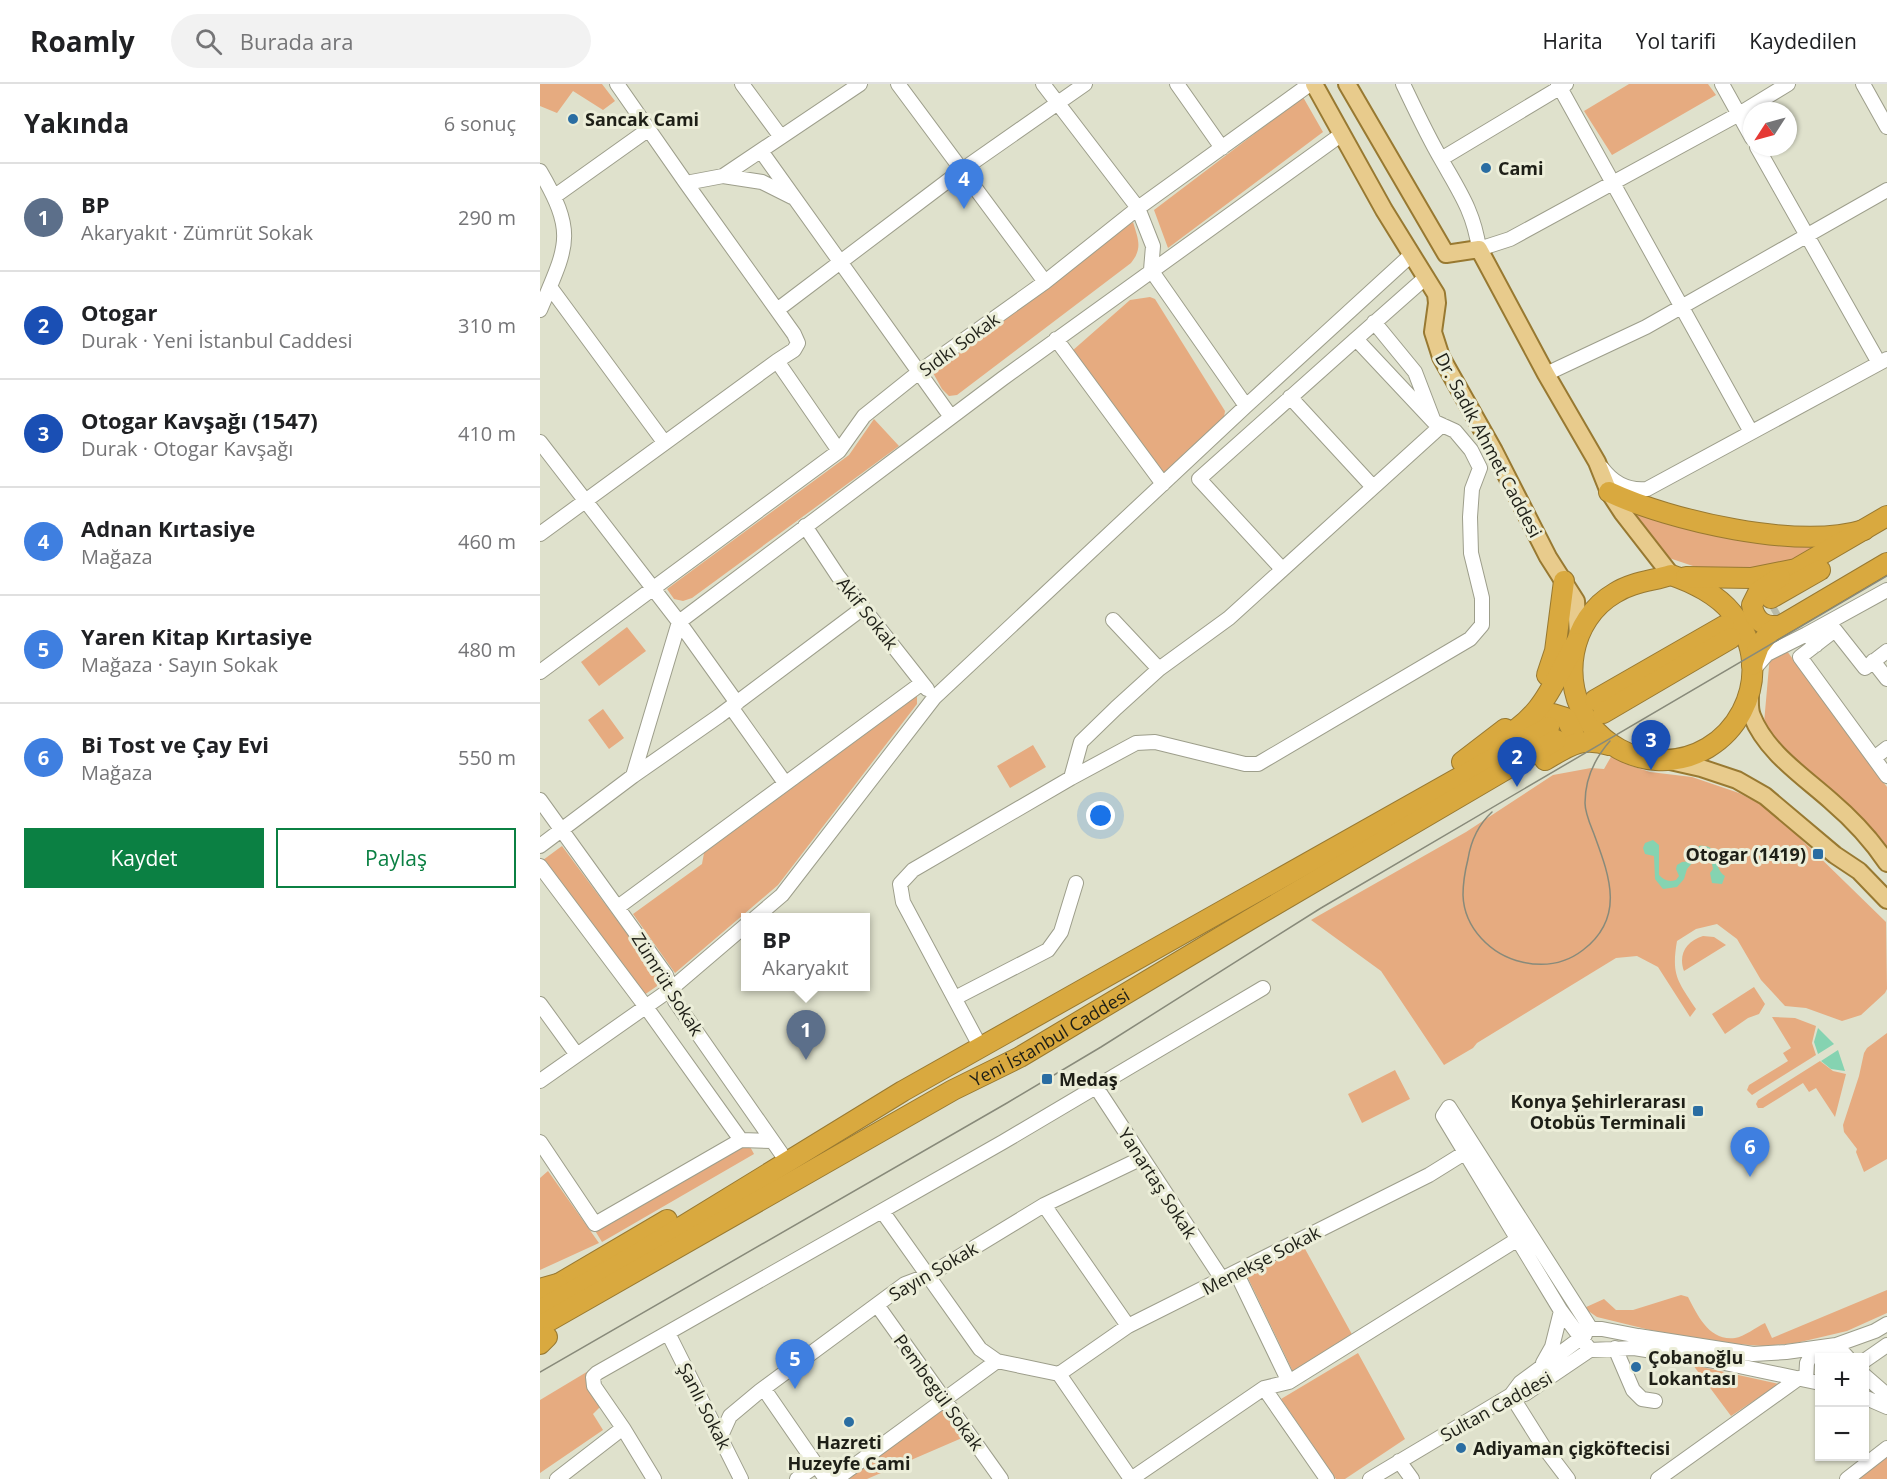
<!DOCTYPE html>
<html lang="tr">
<meta charset="utf-8">
<style>
:root{--surface:#fff;--page:#f2f2f2;--text:#202124;--muted:#757577;--line:#e0e0e0;--accent:#0b8043}
body{margin:0;font-family:"Open Sans",sans-serif;background:var(--page);color:var(--text)}
.controls{position:absolute;right:18px;bottom:18px;display:grid;overflow:hidden;border-radius:0px;box-shadow:0 2px 4px #0004}
.controls button{width:54px;height:54px;display:grid;place-items:center;padding:0;border:0;border-bottom:2px solid var(--line);background:var(--surface);color:var(--text);font:30px sans-serif}
.compass{position:absolute;left:1203px;top:18px;width:54px;height:54px;border-radius:50%;background:var(--surface);box-shadow:0 2px 4px #0004;rotate:234deg}
.you{position:absolute;left:561px;top:732px;width:21px;height:21px;margin:-15px;border:4px solid #fff;border-radius:50%;background:#1a73e8;box-shadow:0 0 0 9px #1a73e833}
.badge{display:grid;place-items:center;width:39px;height:39px;border-radius:50%;background:var(--accent);color:#fff;font-size:20px;font-weight:700}
.pin{position:absolute;translate:-50% -50px;filter:drop-shadow(0 2px 3px #0008)}
.pin::after{content:'';position:absolute;top:32px;width:21px;height:18px;background:inherit;clip-path:polygon(0 0,100% 0,50% 100%)}
.popup{position:absolute;left:201px;top:829px;width:129px;height:78px;box-sizing:border-box;display:grid;place-content:center;border-radius:0px;background:var(--surface);filter:drop-shadow(0 2px 4px #0005);font-size:20px;white-space:nowrap;color:var(--muted)}
.popup b{font-size:22px;color:var(--text)}
.popup::after{content:'';position:absolute;left:50%;top:100%;margin-left:-12px;border:12px solid transparent;border-top-color:var(--surface)}
.list{margin:0;padding:0;list-style:none}
h2{display:flex;justify-content:space-between;align-items:center;height:78px;margin:0;padding:0 24px;font-size:26px}
h2 small{font-size:20px;font-weight:400;color:var(--muted)}
.list li{display:grid;grid-template-columns:39px 1fr auto;gap:18px;align-items:center;box-sizing:border-box;height:108px;padding:0 24px;border-top:2px solid var(--line)}
.list b{display:block;font-size:22px;white-space:nowrap}
.list p{margin:0;font-size:20px;white-space:nowrap;color:var(--muted)}
.list em{font-size:20px;font-style:normal;color:var(--muted)}
.actions{display:flex;gap:12px;padding:18px 24px}
.actions a{flex:1;padding:14px 0;border:2px solid var(--accent);border-radius:0px;text-align:center;font-size:21px;color:var(--accent)}
.actions .main{background:var(--accent);color:#fff}
.icon{flex:none;width:33px;height:33px;fill:none;stroke:currentColor;stroke-width:2;stroke-linecap:round;stroke-linejoin:round}
.map{position:relative;flex:none;width:1347px;height:1395px;overflow:hidden}
header{display:flex;align-items:center;gap:36px;box-sizing:border-box;height:84px;padding:0 30px;background:var(--surface);border-bottom:2px solid var(--line)}
header strong{font-size:28px}
nav{display:flex;gap:33px;margin-inline-start:auto;font-size:21px}
.search{width:420px;height:54px;background:var(--page);display:flex;align-items:center;gap:15px;box-sizing:border-box;padding:0 21px;border-radius:33px;color:var(--muted);font-size:22px}
main{display:flex}
aside{flex:1;background:var(--surface)}
.map>svg:first-child{display:block}
.green{fill:#e6ab80}
.water{fill:#85d3b1}
.lines{fill:none;stroke-linecap:round;stroke-linejoin:round}
.highway-tunnel{stroke:#b8baa8;stroke-width:20;stroke-dasharray:20 10;stroke-linecap:butt}
.minor-casing{stroke:#9d9e8b;stroke-width:16}
.major-casing{stroke:#987931;stroke-width:20}
.highway-casing{stroke:#987931;stroke-width:22}
.minor{stroke:#fff;stroke-width:14}
.major{stroke:#e8cb8c;stroke-width:16}
.highway{stroke:#d9a93f;stroke-width:20}
.tram{stroke:#888a7a;stroke-width:1.5}
.poi-dot{fill:#2a6da2;stroke:#eceed9;stroke-width:2}
.labels{text-anchor:middle;dominant-baseline:central;stroke-width:6;stroke-linejoin:round;paint-order:stroke}
.poi-label{font-size:18px;font-weight:bold;fill:#1e1f17;stroke:#eceed9;text-anchor:start}
.street-label{font-size:18px;fill:#1e1f17;stroke:#eceed9}
</style>
<header>
<strong>Roamly</strong>
<div class="search"><svg class="icon" aria-label="search" viewBox="0 0 24 24"><circle cx="10" cy="10" r="6"/><path d="M15 15l6 6"/></svg>Burada ara</div>
<nav><a>Harita</a><a>Yol tarifi</a><a>Kaydedilen</a></nav>
</header>
<main>
<aside>
<h2>Yakında<small>6 sonuç</small></h2>
<ul class="list">
<li><span class="badge" style="background:#5c6f8a">1</span><div><b>BP</b><p>Akaryakıt · Zümrüt Sokak</p></div><em>290 m</em></li>
<li><span class="badge" style="background:#1a4fb4">2</span><div><b>Otogar</b><p>Durak · Yeni İstanbul Caddesi</p></div><em>310 m</em></li>
<li><span class="badge" style="background:#1a4fb4">3</span><div><b>Otogar Kavşağı (1547)</b><p>Durak · Otogar Kavşağı</p></div><em>410 m</em></li>
<li><span class="badge" style="background:#3f7fe0">4</span><div><b>Adnan Kırtasiye</b><p>Mağaza</p></div><em>460 m</em></li>
<li><span class="badge" style="background:#3f7fe0">5</span><div><b>Yaren Kitap Kırtasiye</b><p>Mağaza · Sayın Sokak</p></div><em>480 m</em></li>
<li><span class="badge" style="background:#3f7fe0">6</span><div><b>Bi Tost ve Çay Evi</b><p>Mağaza</p></div><em>550 m</em></li>
</ul>
<div class="actions"><a class="main">Kaydet</a><a>Paylaş</a></div>
</aside>
<div class="map">
<svg width="1347" height="1395" viewBox="0 0 1347 1395">
<rect width="100%" height="100%" fill="#dfe1cc"/>
<path class="green" d="M 0,0 L 62,0 L 75,17 L 63,26 L 33,7 L 17,29 L 0,22 Z
M 1089,0 L 1168,0 L 1176,11 L 1072,71 L 1044,27 Z
M 763,13 L 783,48 L 628,164 L 614,126 Z
M 593,138 C 598,155 603,164 591,179 L 417,311 L 409,312 L 402,305 L 392,287 Z
M 610,213 L 615,215 L 685,327 L 684,333 L 621,393 L 532,267 L 590,216 Z
M 334,335 L 359,362 L 152,514 L 143,517 L 134,515 L 127,505 L 309,371 Z
M 1086,422 L 1286,459 L 1253,477 L 1222,485 L 1162,485 L 1126,473 Z
M 87,543 L 106,567 L 59,602 L 41,578 Z
M 1244,563 L 1347,703 L 1347,764 L 1233,657 L 1224,639 L 1230,571 Z
M 377,612 L 377,620 L 238,801 L 135,889 L 93,830 L 162,780 L 164,769 Z
M 63,625 L 84,654 L 69,665 L 48,636 Z
M 493,661 L 506,683 L 470,704 L 457,682 Z
M 1072,671 L 1086,680 L 1110,688 L 1152,693 L 1199,709 L 1230,725 L 1346,838 L 1347,905 L 1345,909 L 1321,931 L 1302,937 L 1266,924 L 1245,922 L 1221,896 L 1197,855 L 1177,840 L 1156,845 L 1137,857 C 1131,892 1138,897 1156,925 L 1150,933 L 1118,883 L 1097,872 L 1076,874 L 937,959 L 933,964 L 904,981 L 841,887 L 771,836 L 926,748 L 1013,691 L 1051,684 L 1064,685 Z
M 22,762 L 123,898 L 104,911 L 3,776 Z
M 1163,852 L 1174,853 L 1186,861 L 1144,887 C 1138,871 1146,857 1163,852 Z
M 1214,903 L 1225,920 L 1219,930 L 1208,934 L 1185,950 L 1172,930 Z
M 1232,933 L 1255,934 L 1276,942 L 1272,959 L 1276,971 L 1212,1011 L 1207,1006 L 1209,1001 L 1248,977 L 1243,969 L 1251,964 Z
M 1347,949 L 1347,1075 L 1324,1088 L 1316,1068 L 1317,1065 L 1304,1048 L 1303,1041 L 1319,992 L 1324,969 L 1327,964 Z
M 1280,977 L 1293,987 L 1306,990 L 1295,1033 L 1276,1004 L 1269,1008 L 1263,999 L 1223,1024 L 1218,1024 L 1216,1020 L 1218,1016 Z
M 855,986 L 870,1015 L 822,1039 L 808,1010 Z
M 207,1057 L 214,1070 L 62,1158 L 54,1145 Z
M 8,1087 L 59,1159 L 0,1186 L 0,1094 Z
M 764,1163 L 814,1254 L 754,1290 L 707,1192 Z
M 1347,1206 L 1347,1229 L 1307,1247 L 1256,1259 L 1223,1262 L 1171,1258 L 1110,1246 L 1057,1233 L 1044,1224 L 1064,1215 L 1076,1226 L 1093,1226 L 1141,1211 L 1148,1213 C 1158,1232 1169,1257 1195,1254 C 1204,1253 1216,1243 1225,1239 L 1232,1254 Z
M 818,1269 L 865,1355 L 805,1395 L 796,1395 L 741,1315 Z
M 1153,1281 L 1239,1300 L 1191,1332 Z
M 50,1286 L 69,1314 L 53,1330 L 63,1346 L 0,1389 L 0,1316 Z
M 405,1324 L 422,1354 L 327,1395 L 306,1395 Z
M 1347,1371 L 1347,1395 L 1316,1395 Z"/>
<path class="water" d="M 1113,756 L 1119,761 L 1119,791 C 1125,797 1129,798 1136,796 L 1139,792 L 1136,785 L 1137,781 L 1142,778 L 1151,777 L 1159,762 C 1182,759 1171,783 1185,792 L 1182,800 L 1172,799 L 1170,789 L 1173,785 L 1169,766 L 1163,766 L 1147,785 L 1144,795 L 1137,803 L 1123,805 L 1115,795 L 1114,772 L 1105,770 L 1103,764 L 1105,759 Z
M 1278,944 L 1294,960 L 1278,970 L 1274,958 Z
M 1298,966 L 1305,987 L 1291,985 L 1281,977 Z"/>
<g class="lines">
<path class="highway-tunnel" d="M 1207,545 L 1239,527"/>
<g class="minor-casing">
<path id="minor" d="M 202,0 L 241,53
M 358,0 L 505,198
M 503,0 L 598,124 L 613,162 L 611,186 L 706,322
M 637,0 L 682,64
M 863,0 C 875,25 887,51 901,75 C 919,107 934,128 939,165 L 970,155 L 1199,30 L 1248,0
M 1018,0 L 1211,348
M 1182,0 L 1212,54
M 1323,0 L 1347,43
M 1217,63 L 1339,279
M 221,67 L 411,333
M 901,75 L 1026,0
M 0,87 C 37,150 27,162 0,226
M 183,92 L 222,98 L 252,113
M 146,99 L 183,92 L 320,0
M 15,112 L 109,45
M 10,203 L 124,358
M 237,226 L 422,86 L 545,0
M 834,238 L 875,288 L 893,335
M 516,255 L 623,400
M 237,277 L 299,367
M 1006,290 L 1106,243 L 1347,106
M 750,313 L 833,403
M 0,358 L 139,538 L 197,619
M 1062,384 C 1073,399 1088,407 1107,405 L 1347,275
M 265,442 L 298,492 L 387,605
M 0,450 L 237,277 L 254,266 L 258,259 L 254,250 L 146,99 L 77,0
M 742,485 L 659,395 L 816,255
M 573,536 L 619,585
M 1276,561 L 1267,550 L 1347,506
M 1347,567 L 1325,584 L 1295,546 L 1260,573 L 1347,692
M 1333,577 L 1347,595
M 1215,584 L 1227,570 L 1267,550
M 0,588 L 299,367 L 324,332 L 379,288 L 505,198 L 598,124 L 770,0
M 191,623 L 245,699
M 1334,674 L 1347,664
M 93,692 L 179,632 L 323,524
M 531,694 L 541,658 L 576,624 L 619,585 L 689,534 L 902,341
M 0,716 L 126,891 L 135,917 L 241,1069
M 0,762 L 93,692 L 139,538 L 462,295 L 802,50
M 0,782 L 106,923 L 201,1056 L 232,1057
M 78,823 L 382,599
M 215,834 L 242,811 L 394,614 L 706,322 L 871,171
M 415,914 L 508,866 L 521,848 L 536,799
M 0,920 L 37,971
M 441,964 L 363,818 L 360,800 L 373,786 L 531,694 L 596,659 L 615,658 L 705,680 L 718,680 L 930,555 L 942,541 L 942,514 L 931,469 L 930,433 L 932,405 L 940,384 L 931,366 L 915,347 L 893,337 L 816,255 L 885,194
M 0,997 L 131,905 L 206,841
M 556,1003 L 682,1195
M 0,1058 L 55,1140 L 201,1056
M 504,1121 L 588,1242
M 342,1127 L 440,1265 L 457,1277 L 519,1290 L 591,1395
M 696,1188 L 749,1298
M 337,1221 L 461,1395
M 128,1249 L 201,1395
M 1296,1261 L 1308,1274
M 1075,1264 L 1093,1306 L 1102,1315 L 1115,1317
M 1324,1277 L 1347,1261
M 1003,1279 L 1012,1263 L 1021,1227
M 519,1290 L 588,1242 L 889,1091 L 926,1068
M 1324,1291 L 1347,1311
M 1266,1296 L 1267,1279 L 1275,1264
M 1280,1299 L 1175,1277 L 1094,1264 L 1050,1266 L 1021,1227 L 903,1032 L 909,1023 L 1051,1245 L 1062,1245 L 1098,1252 L 1213,1270 L 1246,1268 L 1296,1261 L 1335,1247 L 1347,1240
M 724,1304 L 787,1395
M 224,1305 L 286,1395
M 971,1311 L 980,1299 L 1045,1251
M 971,1311 L 1003,1362 L 1028,1395
M 1324,1313 L 1347,1323
M 83,1344 L 114,1395
M 180,1354 L 190,1332 L 220,1307 L 365,1200 L 389,1191 L 504,1121 L 602,1074
M 859,1377 L 872,1395
M 17,1395 L 83,1344 L 54,1302 L 53,1293 L 57,1289 L 463,1058 L 723,904
M 257,1395 L 277,1381
M 296,1395 L 457,1277
M 591,1395 L 724,1304 L 749,1298 L 978,1155
M 830,1395 L 971,1311 L 985,1310 L 1050,1266
M 1118,1395 L 1259,1294
M 1307,1395 L 1347,1364"/>
</g>
<g class="major-casing">
<path id="major" d="M 774,0 L 844,126 L 896,210 L 897,219 L 893,248 L 901,273 L 954,367 L 1008,473 L 1036,517 L 1038,552
M 807,0 L 906,170 L 939,165 L 1006,290 L 1057,378 L 1069,408 L 1082,428 L 1131,491
M 1210,609 C 1210,616 1209,625 1212,632 C 1226,668 1263,692 1291,717 C 1312,735 1331,755 1347,779
M 1130,677 L 1161,684 L 1197,696 L 1225,712 L 1295,771 L 1319,787 L 1347,816"/>
</g>
<g class="highway-casing">
<g id="highway">
<path d="M 1069,408 C 1131,437 1258,466 1324,446"/>
<path d="M 1131,491 C 1152,498 1178,511 1192,529 C 1242,590 1194,681 1116,676 C 1090,674 1066,661 1050,640 C 1019,599 1030,535 1075,509 C 1092,498 1112,497 1131,491 Z"/>
<path d="M 1146,493 L 1211,494 L 1256,485 L 1347,432"/>
<path d="M 1231,514 L 1280,486"/>
<path d="M 1238,542 C 1223,543 1214,536 1212,521 L 1219,507 L 1240,493"/>
<path d="M 1212,581 L 1219,562 L 1230,548 L 1347,479"/>
<path d="M 1007,591 L 1015,567 L 1024,497"/>
<path d="M 1055,616 L 1184,542"/>
<path d="M 1063,629 L 1191,554"/>
<path d="M 989,640 L 1013,630 L 1026,634 L 1033,648 L 1030,657 L 1022,666"/>
<path d="M 958,657 C 1005,631 1011,602 1036,559"/>
<path d="M 1005,676 C 1029,662 1041,652 1069,661"/>
<path d="M 922,678 L 965,645"/>
<path d="M 20,1199 L 127,1136"/>
<path d="M 0,1205 L 17,1200"/>
<path d="M 0,1226 L 99,1169 L 363,1007 L 1009,643"/>
<path id="s1" d="M 0,1242 L 413,1006 L 480,973 L 709,836 L 1016,656"/>
<path d="M 0,1260 L 7,1253"/>
</g>
</g>
<use href="#minor" class="minor"/>
<use href="#major" class="major"/>
<use href="#highway" class="highway"/>
<path class="tram" d="M 952,728 C 938,741 931,756 928,775 C 925,787 923,799 923,811 C 924,844 951,871 982,878 C 1004,883 1025,880 1043,866 C 1086,833 1069,791 1054,750 C 1050,740 1045,729 1045,719 C 1045,696 1055,674 1070,657
M 0,1288 L 467,1019 L 561,963 L 781,824 L 1347,492"/>
</g>
<g class="poi-dot">
<circle cx="33" cy="35" r="6"/>
<circle cx="946" cy="84" r="6"/>
<rect x="1272" y="764" width="12" height="12" rx="3"/>
<rect x="501" y="989" width="12" height="12" rx="3"/>
<rect x="1152" y="1021" width="12" height="12" rx="3"/>
<circle cx="1096" cy="1283" r="6"/>
<circle cx="309" cy="1338" r="6"/>
<circle cx="921" cy="1364" r="6"/>
</g>
<g class="labels">
<g class="poi-label">
<text x="45" y="35">Sancak Cami</text>
<text x="958" y="84">Cami</text>
<text x="1266" y="770" text-anchor="end">Otogar (1419)</text>
<text x="519" y="995">Medaş</text>
<text x="1146" y="1017" text-anchor="end">Konya Şehirlerarası<tspan x="1146" dy="21">Otobüs Terminali</tspan></text>
<text x="1108" y="1273">Çobanoğlu<tspan x="1108" dy="21">Lokantası</tspan></text>
<text x="309" y="1358" text-anchor="middle">Hazreti<tspan x="309" dy="21">Huzeyfe Cami</tspan></text>
<text x="933" y="1364">Adiyaman çigköftecisi</text>
</g>
<g class="street-label">
<text transform="translate(419 260) rotate(-36)">Sıdkı Sokak</text>
<text transform="translate(949 361) rotate(62)">Dr. Sadık Ahmet Caddesi</text>
<text transform="translate(328 529) rotate(52)">Akif Sokak</text>
<text transform="translate(128 900) rotate(58)">Zümrüt Sokak</text>
<text stroke="none"><textPath href="#s1" startOffset="586">Yeni İstanbul Caddesi</textPath></text>
<text transform="translate(618 1099) rotate(57)">Yanartaş Sokak</text>
<text transform="translate(721 1176) rotate(-27)">Menekşe Sokak</text>
<text transform="translate(393 1187) rotate(-30)">Sayın Sokak</text>
<text transform="translate(399 1308) rotate(54)">Pembegül Sokak</text>
<text transform="translate(165 1322) rotate(63)">Şanlı Sokak</text>
<text transform="translate(956 1322) rotate(-29)">Sultan Caddesi</text>
</g>
</g>
</svg>
<div class="controls">
<button>+</button>
<button>−</button>
</div>
<svg class="compass" viewBox="-18 -18 36 36"><path d="M0-13l5 13h-10z" fill="#e53935"/><path d="M0 13l5-13h-10z" fill="#757577"/></svg>
<div class="you"></div>
<div class="pin badge" style="left:266px;top:976px;background:#5c6f8a">1</div>
<div class="popup"><b>BP</b>Akaryakıt</div>
<div class="pin badge" style="left:977px;top:703px;background:#1a4fb4">2</div>
<div class="pin badge" style="left:1111px;top:686px;background:#1a4fb4">3</div>
<div class="pin badge" style="left:424px;top:125px;background:#3f7fe0">4</div>
<div class="pin badge" style="left:255px;top:1305px;background:#3f7fe0">5</div>
<div class="pin badge" style="left:1210px;top:1093px;background:#3f7fe0">6</div>
</div>
</main>
